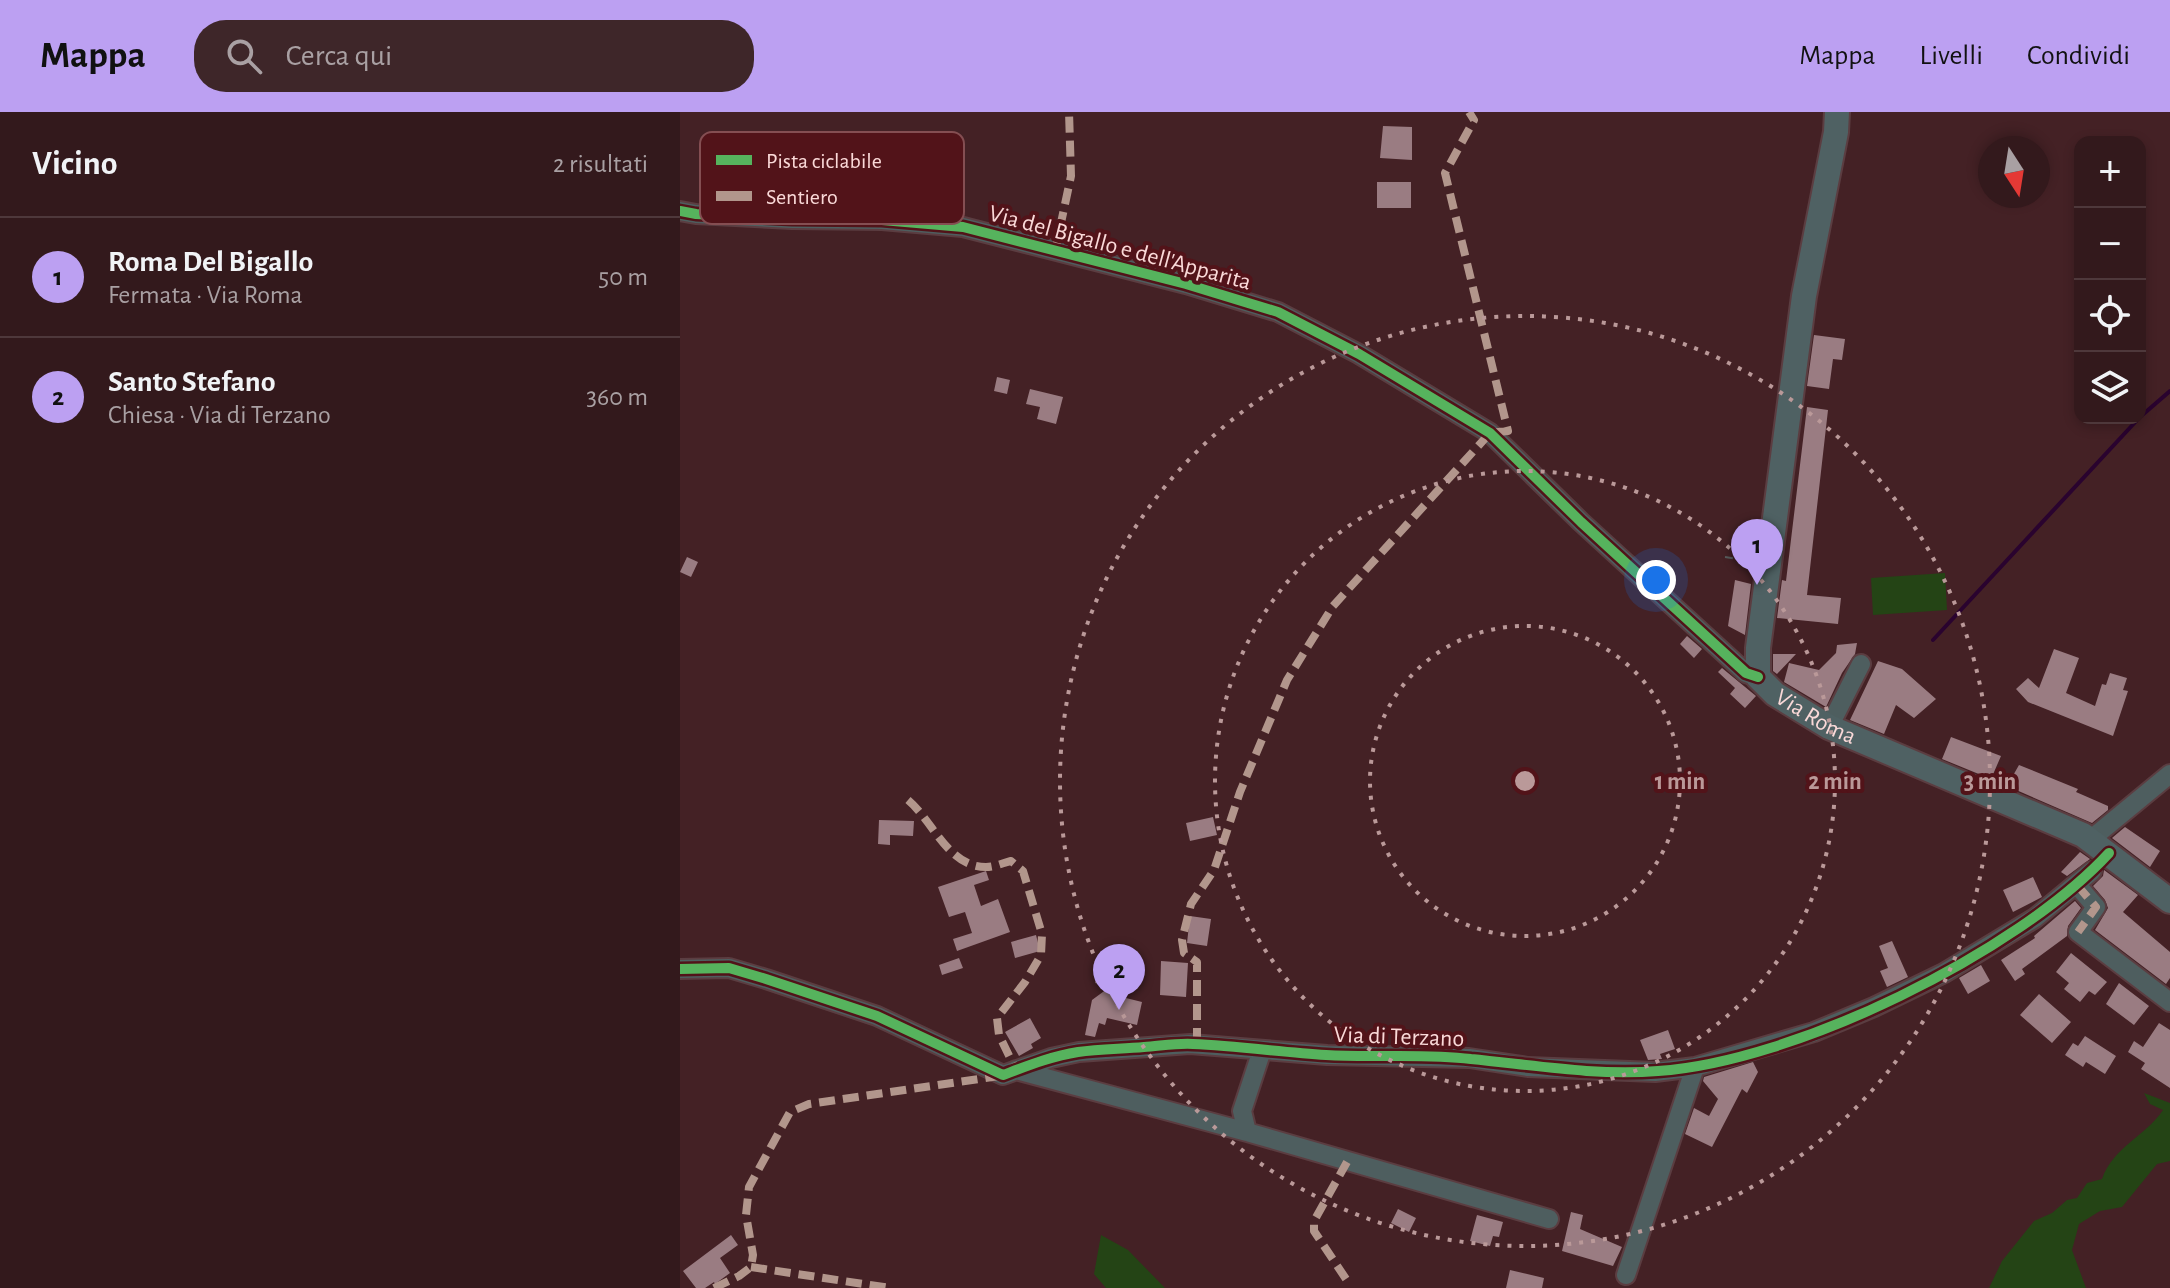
<!DOCTYPE html>
<html lang="it">
<meta charset="utf-8">
<style>
:root{--surface:#33191c;--page:#3e2629;--text:#f1f3f6;--muted:#a9a0a3;--line:#4e383b;--accent:#bca0f2}
body{margin:0;font-family:"Alegreya Sans",sans-serif;background:var(--page);color:var(--text)}
.controls{position:absolute;right:24px;top:24px;display:grid;overflow:hidden;border-radius:16px;box-shadow:0 4px 12px #0003}
.controls button{width:72px;height:72px;display:grid;place-items:center;padding:0;border:0;border-bottom:2px solid var(--line);background:var(--surface);color:var(--text);font:40px sans-serif}
.compass{position:absolute;left:1298px;top:24px;width:72px;height:72px;border-radius:50%;background:var(--surface);box-shadow:0 4px 12px #0003;rotate:168deg}
.you{position:absolute;left:976px;top:468px;width:28px;height:28px;margin:-20px;border:6px solid #fff;border-radius:50%;background:#1a73e8;box-shadow:0 0 0 12px #1a73e833}
.badge{display:grid;place-items:center;width:52px;height:52px;border-radius:50%;background:var(--accent);color:#111;font-size:26px;font-weight:700}
.pin{position:absolute;translate:-50% -66px;filter:drop-shadow(0 2px 4px #0008)}
.pin::after{content:'';position:absolute;top:42px;width:28px;height:24px;background:inherit;clip-path:polygon(0 0,100% 0,50% 100%)}
.list{margin:0;padding:0;list-style:none}
h2{display:flex;justify-content:space-between;align-items:center;height:104px;margin:0;padding:0 32px;font-size:34px}
h2 small{font-size:26px;font-weight:400;color:var(--muted)}
.list li{display:grid;grid-template-columns:52px 1fr auto;gap:24px;align-items:center;box-sizing:border-box;height:120px;padding:0 32px;border-top:2px solid var(--line)}
.list b{display:block;font-size:30px;white-space:nowrap}
.list p{margin:0;font-size:26px;white-space:nowrap;color:var(--muted)}
.list em{font-size:26px;font-style:normal;color:var(--muted)}
.icon{flex:none;width:44px;height:44px;fill:none;stroke:currentColor;stroke-width:2;stroke-linecap:round;stroke-linejoin:round}
.map{position:relative;flex:none;width:1490px;height:1176px;overflow:hidden}
header{display:flex;align-items:center;gap:48px;box-sizing:border-box;height:112px;padding:0 40px;background:var(--accent);color:#111}
header strong{font-size:38px}
nav{display:flex;gap:44px;margin-inline-start:auto;font-size:28px}
.search{width:560px;height:72px;background:var(--page);display:flex;align-items:center;gap:20px;box-sizing:border-box;padding:0 28px;border-radius:32px;color:var(--muted);font-size:30px}
main{display:flex}
aside{flex:1;background:var(--surface)}
.map>svg:first-child{display:block}
.green{fill:#244415}
.lines{fill:none;stroke-linecap:round;stroke-linejoin:round}
.stream{stroke:#2a032f;stroke-width:4}
.building{fill:#9a7c82}
.minor-casing{stroke:#5b3d41;stroke-width:22}
.major-casing{stroke:#5b3d41;stroke-width:28}
.path{stroke:#585d5d;stroke-width:2;stroke-dasharray:8 4;stroke-linecap:butt}
.minor{stroke:#4e5e5f;stroke-width:18}
.major{stroke:#4f6163;stroke-width:24}
.quiet{stroke:#b2968c;stroke-width:8;stroke-dasharray:16 8;stroke-linecap:butt}
.cycleway-casing{stroke:#521319;stroke-width:15}
.cycleway{stroke:#56b35d;stroke-width:10}
.ring{fill:none;stroke:#ba9999;stroke-width:4;stroke-dasharray:4 8}
.labels{text-anchor:middle;dominant-baseline:central;stroke-width:8;stroke-linejoin:round;paint-order:stroke}
.street-label{font-size:24px;fill:#fad9d8;stroke:#521319}
.key{fill:#521319;stroke:#844e52;stroke-width:2}
.key-label{font-size:22px;fill:#fad9d8}
.centre{fill:#ba9999;stroke:#521319;stroke-width:4}
.ring-label{font-size:24px;text-anchor:middle;font-weight:bold;fill:#ba9999;stroke:#521319;stroke-width:8;stroke-linejoin:round;paint-order:stroke}
</style>
<header>
<strong>Mappa</strong>
<div class="search"><svg class="icon" aria-label="search" viewBox="0 0 24 24"><circle cx="10" cy="10" r="6"/><path d="M15 15l6 6"/></svg>Cerca qui</div>
<nav><a>Mappa</a><a>Livelli</a><a>Condividi</a></nav>
</header>
<main>
<aside>
<h2>Vicino<small>2 risultati</small></h2>
<ul class="list">
<li><span class="badge">1</span><div><b>Roma Del Bigallo</b><p>Fermata · Via Roma</p></div><em>50 m</em></li>
<li><span class="badge">2</span><div><b>Santo Stefano</b><p>Chiesa · Via di Terzano</p></div><em>360 m</em></li>
</ul>
</aside>
<div class="map">
<svg width="1490" height="1176" viewBox="0 0 1490 1176">
<rect width="100%" height="100%" fill="#442125"/>
<path class="green" d="M 1265,461 L 1267,498 L 1193,503 L 1191,466 Z
M 1464,981 L 1490,991 L 1490,1049 L 1477,1052 L 1442,1095 L 1420,1099 L 1399,1112 L 1392,1138 L 1406,1176 L 1309,1176 L 1322,1149 L 1354,1109 L 1372,1101 L 1387,1088 L 1397,1086 L 1407,1071 L 1422,1067 C 1433,1035 1466,1024 1483,998 L 1470,992 Z
M 421,1123 L 448,1138 L 485,1176 L 426,1176 L 414,1162 Z"/>
<g class="lines">
<path class="stream" d="M 1460,305 L 1490,279
M 1253,528 L 1459,306"/>
</g>
<path class="building" d="M 703,14 L 732,15 L 732,48 L 700,46 Z
M 697,70 L 731,70 L 731,96 L 697,96 Z
M 1134,223 L 1165,227 L 1162,248 L 1153,247 L 1149,277 L 1127,274 Z
M 317,265 L 330,268 L 327,282 L 314,279 Z
M 350,277 L 383,285 L 376,312 L 357,307 L 360,295 L 346,292 Z
M 1127,295 L 1148,298 L 1127,483 L 1161,486 L 1158,512 L 1097,506 L 1102,468 L 1106,469 Z
M 7,445 L 18,450 L 11,465 L 0,460 Z
M 1055,468 L 1071,472 L 1065,523 L 1048,514 Z
M 1007,524 L 1022,537 L 1014,546 L 1000,532 Z
M 1177,531 L 1175,542 L 1162,561 L 1146,595 L 1104,570 L 1109,551 L 1139,558 L 1156,541 L 1157,533 Z
M 1374,537 L 1399,546 L 1386,581 L 1415,594 L 1422,572 L 1426,573 L 1430,561 L 1447,566 L 1443,578 L 1448,579 L 1433,624 L 1348,590 L 1336,577 L 1348,566 L 1359,576 Z
M 1093,542 L 1116,542 L 1097,562 L 1093,559 Z
M 1198,549 L 1222,557 L 1256,587 L 1234,606 L 1216,593 L 1204,622 L 1170,608 Z
M 1042,556 L 1076,584 L 1065,596 L 1050,582 L 1055,576 L 1038,560 Z
M 1271,625 L 1321,644 L 1311,667 L 1262,647 Z
M 1339,653 L 1398,677 L 1396,680 L 1428,694 L 1428,698 L 1412,711 L 1327,674 Z
M 533,705 L 537,723 L 510,729 L 506,711 Z
M 199,708 L 234,709 L 233,724 L 210,723 L 210,733 L 198,732 Z
M 1445,715 L 1480,739 L 1470,755 L 1432,726 Z
M 1400,740 L 1410,747 L 1387,764 L 1381,760 Z
M 1424,758 L 1458,783 L 1443,800 L 1490,840 L 1490,866 L 1486,872 L 1415,818 L 1428,796 L 1425,788 L 1413,774 L 1423,764 Z
M 306,759 L 309,768 L 294,773 L 301,794 L 318,787 L 330,820 L 277,839 L 273,827 L 292,821 L 285,800 L 269,805 L 258,775 Z
M 1353,765 L 1362,785 L 1333,800 L 1323,778 Z
M 1395,789 L 1401,796 L 1388,814 L 1387,824 L 1342,857 L 1345,862 L 1335,869 L 1321,848 L 1355,826 L 1354,824 Z
M 510,804 L 531,807 L 527,834 L 507,831 Z
M 356,823 L 360,839 L 335,846 L 331,830 Z
M 1212,829 L 1228,865 L 1207,875 L 1200,859 L 1208,856 L 1199,834 Z
M 421,839 L 435,842 L 432,858 L 452,862 L 446,886 L 462,890 L 457,913 L 427,906 L 425,913 L 419,911 L 415,925 L 405,923 L 412,888 L 431,874 L 415,871 Z
M 1391,841 L 1427,870 L 1415,883 L 1409,879 L 1400,890 L 1384,877 L 1389,871 L 1376,860 Z
M 279,846 L 283,856 L 262,863 L 259,853 Z
M 481,849 L 508,851 L 506,885 L 480,883 Z
M 1301,853 L 1310,869 L 1288,882 L 1279,866 Z
M 1439,871 L 1469,894 L 1454,913 L 1426,892 Z
M 1359,882 L 1391,910 L 1372,931 L 1340,903 Z
M 350,906 L 361,926 L 351,932 L 353,936 L 339,944 L 325,920 Z
M 1479,911 L 1490,918 L 1490,976 L 1461,957 L 1465,951 L 1448,940 L 1454,929 L 1463,935 Z
M 988,918 L 995,937 L 980,942 L 982,947 L 968,948 L 960,928 Z
M 1405,924 L 1436,944 L 1425,962 L 1406,950 L 1403,955 L 1385,943 L 1393,931 L 1398,934 Z
M 1073,950 L 1078,960 L 1067,981 L 1062,977 L 1032,1035 L 1005,1022 L 1014,996 L 1029,1004 L 1038,987 L 1023,969 L 1024,965 Z
M 718,1097 L 736,1106 L 729,1120 L 711,1111 Z
M 891,1100 L 903,1103 L 900,1117 L 942,1135 L 933,1154 L 882,1139 Z
M 797,1103 L 823,1110 L 819,1125 L 813,1124 L 810,1134 L 790,1129 Z
M 51,1123 L 58,1133 L 40,1146 L 50,1161 L 35,1172 L 34,1170 L 25,1176 L 16,1176 L 3,1159 Z
M 830,1158 L 864,1166 L 862,1176 L 826,1176 Z"/>
<g class="lines">
<g class="minor-casing">
<path id="minor" d="M 0,99 L 16,102 L 112,107 L 202,108 L 283,115 L 506,172 L 598,200 L 679,242 L 810,321 L 901,410 L 1066,561 L 1078,565
M 1149,615 L 1181,552
M 1410,728 L 1490,662
M 1397,773 L 1416,795 L 1398,820 L 1490,890
M 0,857 L 49,856 L 86,867 L 197,904 L 323,963 L 371,946 L 399,940 L 510,932 L 647,943 L 789,946 L 848,955 L 975,960 L 1015,955 L 1134,920 L 1194,895 L 1264,861 L 1355,806 L 1412,759
M 336,958 L 567,1020 L 869,1107
M 567,1020 L 562,999 L 582,938
M 946,1163 L 1015,955"/>
</g>
<g class="major-casing">
<g id="major">
<path id="s1" d="M 1157,0 L 1156,20 L 1124,184 L 1078,536 L 1078,565 L 1095,582 L 1149,615 L 1403,723 L 1490,789"/>
</g>
</g>
<path class="path" d="M 1045,445 L 1070,449 L 1069,451"/>
<use href="#minor" class="minor"/>
<use href="#major" class="major"/>
<path class="quiet" d="M 375,139 L 391,64 L 389,0
M 228,688 C 253,709 268,755 306,755 C 314,755 323,751 331,749 L 343,759 L 362,822 L 361,843 L 345,870 L 317,906 L 319,923 L 336,958
M 1397,773 L 1416,795 L 1398,820
M 517,932 L 517,850 L 504,841 L 502,828 L 511,792 L 534,758 L 560,680 L 607,568 L 653,494 L 810,321 L 828,319 L 765,61 L 794,8 L 789,0
M 71,1155 L 210,1176
M 666,1167 L 634,1119 L 634,1109 L 667,1050
M 34,1176 L 59,1164 L 71,1155 L 73,1143 L 66,1103 L 69,1075 L 110,1000 L 129,992 L 319,964"/>
<g class="cycleway-casing">
<path id="cycleway" d="M 0,99 L 16,102 L 112,107 L 202,108 L 283,115 L 506,172 L 598,200 L 679,242 L 810,321 L 901,410 L 1066,561 L 1078,565
M 0,857 L 49,856 L 86,867 L 197,904 L 323,963 C 347,954 372,944 398,940 C 420,937 442,937 464,935 C 480,934 497,931 513,932 C 557,934 601,940 646,943 C 694,946 743,941 791,947 C 853,953 916,964 978,959 C 1114,950 1337,841 1429,741"/>
</g>
<use href="#cycleway" class="cycleway"/>
</g>
<g class="ring">
<circle cx="845" cy="669" r="155"/>
<circle cx="845" cy="669" r="310"/>
<circle cx="845" cy="669" r="465"/>
</g>
<g class="labels">
<g class="street-label">
<text transform="translate(440 136) rotate(15)">Via del Bigallo e dell'Apparita</text>
<text stroke="none"><textPath href="#s1" startOffset="642">Via Roma</textPath></text>
<text transform="translate(719 925) rotate(2)">Via di Terzano</text>
</g>
</g>
<rect x="20" y="20" width="264" height="92" rx="12" class="key"/>
<rect x="36" y="43" width="36" height="10" fill="#56b35d"/>
<rect x="36" y="79" width="36" height="10" fill="#b2968c"/>
<g class="key-label">
<text x="86" y="56">Pista ciclabile</text>
<text x="86" y="92">Sentiero</text>
</g>
<circle cx="845" cy="669" r="12" class="centre"/>
<g class="ring-label">
<text x="1000" y="677">1 min</text>
<text x="1155" y="677">2 min</text>
<text x="1310" y="677">3 min</text>
</g>
</svg>
<div class="controls">
<button>+</button>
<button>−</button>
<button><svg class="icon" aria-label="locate" viewBox="0 0 24 24"><circle cx="12" cy="12" r="6"/><path d="M12 2v4M12 18v4M2 12h4M18 12h4"/></svg></button>
<button><svg class="icon" aria-label="layers" viewBox="0 0 24 24"><path d="M12 4l9 5-9 5-9-5zM3 14l9 5 9-5"/></svg></button>
</div>
<svg class="compass" viewBox="-18 -18 36 36"><path d="M0-13l5 13h-10z" fill="#e53935"/><path d="M0 13l5-13h-10z" fill="#a9a0a3"/></svg>
<div class="you"></div>
<div class="pin badge" style="left:1077px;top:473px">1</div>
<div class="pin badge" style="left:439px;top:898px">2</div>
</div>
</main>
